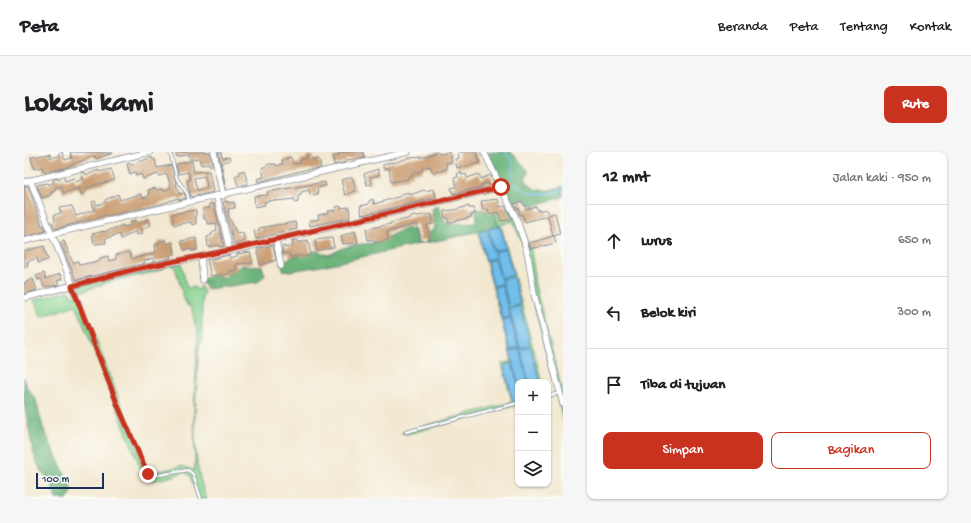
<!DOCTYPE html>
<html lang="id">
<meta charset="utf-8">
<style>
:root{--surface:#fff;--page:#f6f6f6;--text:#202124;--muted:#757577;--line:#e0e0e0;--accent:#c8321e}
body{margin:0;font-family:"Gochi Hand",sans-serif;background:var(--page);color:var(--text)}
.controls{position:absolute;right:12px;bottom:12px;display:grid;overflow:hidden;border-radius:8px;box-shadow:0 1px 3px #0004}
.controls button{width:36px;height:36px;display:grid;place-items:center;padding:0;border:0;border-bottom:1px solid var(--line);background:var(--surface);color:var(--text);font:20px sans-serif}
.scale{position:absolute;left:12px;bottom:10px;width:68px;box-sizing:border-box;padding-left:4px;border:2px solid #1b2f5e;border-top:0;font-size:11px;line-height:14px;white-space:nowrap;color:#1b2f5e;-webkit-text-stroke:3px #fdfcf7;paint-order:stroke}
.stop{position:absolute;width:12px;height:12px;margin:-9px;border:3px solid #c8321e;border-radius:50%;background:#fff}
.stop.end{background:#c8321e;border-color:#fff;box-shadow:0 1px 4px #0008}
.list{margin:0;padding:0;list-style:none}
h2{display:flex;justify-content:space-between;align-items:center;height:52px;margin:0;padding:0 16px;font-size:17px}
h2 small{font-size:13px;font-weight:400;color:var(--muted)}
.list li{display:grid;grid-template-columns:26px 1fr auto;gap:12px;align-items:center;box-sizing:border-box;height:72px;padding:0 16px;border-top:1px solid var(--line)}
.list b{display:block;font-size:15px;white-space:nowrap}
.list em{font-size:13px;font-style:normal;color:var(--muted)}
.actions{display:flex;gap:8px;padding:12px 16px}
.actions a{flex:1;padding:9px 0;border:1px solid var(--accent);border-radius:8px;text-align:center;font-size:14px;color:var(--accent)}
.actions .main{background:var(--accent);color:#fff}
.icon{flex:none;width:22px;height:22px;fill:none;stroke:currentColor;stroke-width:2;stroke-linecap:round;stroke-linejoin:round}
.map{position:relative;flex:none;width:539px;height:347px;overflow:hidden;border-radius:8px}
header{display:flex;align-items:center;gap:24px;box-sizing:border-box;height:56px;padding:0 20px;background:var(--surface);border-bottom:1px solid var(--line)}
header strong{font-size:19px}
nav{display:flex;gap:22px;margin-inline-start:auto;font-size:14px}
.intro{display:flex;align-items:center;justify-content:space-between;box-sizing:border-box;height:96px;padding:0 24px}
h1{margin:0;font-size:28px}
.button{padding:10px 18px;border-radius:8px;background:var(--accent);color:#fff;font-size:14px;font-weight:700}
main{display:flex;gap:24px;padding:0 24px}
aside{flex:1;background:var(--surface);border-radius:8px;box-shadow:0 1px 3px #0004}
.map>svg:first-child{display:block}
.green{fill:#87d28f;stroke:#518076;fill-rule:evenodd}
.forest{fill:#6db47a;stroke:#44726c}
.water{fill:#71beeb;stroke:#4676a4}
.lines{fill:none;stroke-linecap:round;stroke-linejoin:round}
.stream{stroke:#71beeb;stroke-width:1.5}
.building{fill:#ca9f75;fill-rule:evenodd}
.lane-casing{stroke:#868c97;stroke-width:4}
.street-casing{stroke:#868c97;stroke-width:7}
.lane{stroke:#fff;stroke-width:2.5}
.street{stroke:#fff;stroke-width:5.5}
.route{stroke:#c8321e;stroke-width:5}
</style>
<header>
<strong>Peta</strong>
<nav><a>Beranda</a><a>Peta</a><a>Tentang</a><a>Kontak</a></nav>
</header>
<div class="intro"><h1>Lokasi kami</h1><a class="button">Rute</a></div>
<main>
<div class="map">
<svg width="539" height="347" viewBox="0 0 539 347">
<rect width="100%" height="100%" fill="#fdfcf7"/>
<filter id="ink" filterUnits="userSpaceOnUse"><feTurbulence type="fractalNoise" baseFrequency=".025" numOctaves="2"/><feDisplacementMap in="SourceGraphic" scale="8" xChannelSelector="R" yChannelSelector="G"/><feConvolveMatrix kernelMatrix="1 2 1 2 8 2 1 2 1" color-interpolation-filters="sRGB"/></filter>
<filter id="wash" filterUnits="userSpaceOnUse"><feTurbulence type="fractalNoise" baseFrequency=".012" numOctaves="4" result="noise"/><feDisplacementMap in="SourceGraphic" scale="16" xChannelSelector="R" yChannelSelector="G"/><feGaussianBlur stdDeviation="0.9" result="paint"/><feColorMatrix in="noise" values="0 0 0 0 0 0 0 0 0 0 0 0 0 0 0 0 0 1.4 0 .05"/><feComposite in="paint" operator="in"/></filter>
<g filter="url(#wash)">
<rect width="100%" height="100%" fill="#f2e8d0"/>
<path class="green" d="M 488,56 L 507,99 L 510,118 L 510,129 L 539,242 L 539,268 L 506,136 L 500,96 L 489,69 L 477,73 L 518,230 L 516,230 L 506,194 L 496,197 L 505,230 L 486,199 L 494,233 L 488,211 L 480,214 L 490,250 L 494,249 L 494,253 L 383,282 L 377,281 L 403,273 L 488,250 L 478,212 L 488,209 L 454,80 L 455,80 L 462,108 L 470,106 L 464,79 L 466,79 L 470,99 L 476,75 L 472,75 L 474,73 L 471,61 ZM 471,107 L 470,134 L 463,109 ZM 478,133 L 486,165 L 478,167 L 470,135 ZM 486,166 L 495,196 L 486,198 Z
M 157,111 L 163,136 L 169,135 L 175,138 L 176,134 L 180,139 L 178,146 L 178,188 L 175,194 C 173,243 163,300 183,347 L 174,347 L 166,324 L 161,320 C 150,323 130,333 120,325 L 52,153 L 17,165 L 10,148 L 45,139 L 49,145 L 51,142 L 49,134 L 53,139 L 56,138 L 55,134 L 102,120 ZM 145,113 L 151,115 L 160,147 L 162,152 L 168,157 L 171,173 L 174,179 L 170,260 L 171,312 L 170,318 L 158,314 L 126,321 L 122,317 L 54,141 L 89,129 L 131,120 Z"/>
<path class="forest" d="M 463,0 L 487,0 L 503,17 L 504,21 L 501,26 C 509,43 525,39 539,34 L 539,45 L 508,54 L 500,47 L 488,50 L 482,41 L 484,36 L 479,34 Z
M 410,55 L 415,55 L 422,72 L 450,71 L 453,68 L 452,58 L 454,57 L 471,61 L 474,74 L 427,86 L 402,91 L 404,82 L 411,76 L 408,57 Z
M 384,76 L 390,78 L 395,92 L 298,114 L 266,119 L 259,118 L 258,111 C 262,105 284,102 293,99 L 305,103 C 312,100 317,96 325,94 C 334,92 344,92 352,90 C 364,86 372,79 384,76 Z
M 219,113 L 238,114 L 241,123 L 234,130 L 184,137 L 180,134 L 178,128 C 184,122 195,123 202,126 L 207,115 L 213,116 Z
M 0,225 L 2,234 L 12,248 L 19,276 L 46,333 L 48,340 L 44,347 L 32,347 L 27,329 L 17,320 L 9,300 L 0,249 Z"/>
<path class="water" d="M 476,74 L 482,96 L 470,99 L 465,77 Z
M 463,77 L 471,106 L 462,108 L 455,80 Z
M 482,97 L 489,123 L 477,126 L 471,100 Z
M 471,107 L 478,132 L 469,134 L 463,109 Z
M 489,125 L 496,153 L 485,155 L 478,127 Z
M 478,133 L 486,165 L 478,167 L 470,135 Z
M 496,154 L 506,193 L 496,196 L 485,157 Z
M 486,166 L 495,196 L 486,198 L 478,168 Z
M 506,194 L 516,230 L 505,230 L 496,197 Z
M 495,197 L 504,230 L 494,230 L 486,199 Z
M 488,211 L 494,233 L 494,249 L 489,250 L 480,214 Z"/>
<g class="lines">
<path class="stream" d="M 481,0 C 494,15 488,12 489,28 C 498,45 524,44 539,37"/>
</g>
<g id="blocks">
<path class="building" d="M 38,0 L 41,8 L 48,6 L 46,0 L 89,1 L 72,7 L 71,4 L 57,9 L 40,16 L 20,20 L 18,15 L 10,17 L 7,5 L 26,2 L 27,6 L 35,4 L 34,2 Z
M 151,0 L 186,0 L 188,13 L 186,14 L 185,11 L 177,13 L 175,6 L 166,8 L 165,2 L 153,5 Z
M 194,0 L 197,0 L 198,6 L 205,5 L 206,8 L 197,11 L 202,37 Z
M 318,0 L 339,0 L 341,6 L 321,8 L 322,10 L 310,13 L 309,5 L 315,4 L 314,1 Z
M 413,0 L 415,2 L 426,0 L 428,10 L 422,11 L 423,17 L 409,21 L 406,14 L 398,16 L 399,19 L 388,21 L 389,24 L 384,25 L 384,27 L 367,30 L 365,16 L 359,16 L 359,13 L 363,11 L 370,10 L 370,11 L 384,6 L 400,5 Z
M 434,0 L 452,0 L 456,11 L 433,16 L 431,7 L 435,6 Z
M 287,3 L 288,8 L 295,7 L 297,16 L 280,18 L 234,30 L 233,27 L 240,25 L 238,16 L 245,12 L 252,12 L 252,14 L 259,12 L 258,8 L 267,5 L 269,12 L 277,11 L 276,8 L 283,6 L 282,4 Z
M 128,5 L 129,8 L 131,7 L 133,16 L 147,13 L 155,42 L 160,41 L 162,46 L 155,48 L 154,46 L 136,52 L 83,64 L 83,63 L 31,77 L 28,71 L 31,69 L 30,63 L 37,61 L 35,56 L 48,54 L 52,64 L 70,58 L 68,50 L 71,49 L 73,53 L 82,50 L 81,48 L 94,42 L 96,48 L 117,42 L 119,46 L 125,44 L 124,38 L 132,36 L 133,38 L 139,37 L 139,39 L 147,36 L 143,22 L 135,24 L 134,22 L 119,27 L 117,22 L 112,24 L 111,20 L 106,22 L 103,12 L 106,11 L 107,13 Z
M 168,9 L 170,20 L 185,19 L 189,40 L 167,45 L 163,29 L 166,28 L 164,20 L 154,22 L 152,12 ZM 181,24 L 183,36 L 173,38 L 170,26 Z
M 87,17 L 91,28 L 71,33 L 61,37 L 62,40 L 57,42 L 55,36 L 39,41 L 37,34 L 31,36 L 31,39 L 26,41 L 27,43 L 18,46 L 13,33 L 23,31 L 24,33 L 30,30 L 29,28 L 34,26 L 34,28 L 40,26 L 41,29 L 50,26 L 52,30 L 59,27 L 57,21 L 61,20 L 62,23 L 75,18 L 75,20 Z
M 354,17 L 355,23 L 346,25 L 348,32 L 343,33 L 340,22 Z
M 220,18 L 224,32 L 214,34 L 211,24 L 216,22 L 215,20 Z
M 437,20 L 438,23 L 442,22 L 443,26 L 455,22 L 457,27 L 466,23 L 471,32 L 465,33 L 464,31 L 457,33 L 458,35 L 429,42 L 427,36 L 432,35 L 430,26 L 434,25 L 433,22 Z
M 328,25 L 332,39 L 321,43 L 317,28 Z
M 301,30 L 302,34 L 293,36 L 294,42 L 286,43 L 285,38 L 277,40 L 277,43 L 274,44 L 274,50 L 271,51 L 270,47 L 252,49 L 251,48 L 240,50 L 241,53 L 231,55 L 230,44 L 244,43 L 243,40 Z
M 0,34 L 4,34 L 18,74 L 20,73 L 22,79 L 0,85 Z
M 410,37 L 412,46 L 338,63 L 336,54 L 345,52 L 345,49 L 349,47 L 350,52 L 377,44 L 377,42 L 386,40 L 386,43 L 400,38 L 401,39 Z
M 474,47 L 476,55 L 481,54 L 488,67 L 477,69 L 474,60 L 465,62 L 464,57 L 459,58 L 457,49 Z
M 203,49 L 204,51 L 210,50 L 211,56 L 204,57 L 205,65 L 213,82 L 219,81 L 221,89 L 210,93 L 199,50 Z
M 498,49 L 502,57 L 512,54 L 514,59 L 522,57 L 524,63 L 531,61 L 536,82 L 529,84 L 524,64 L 501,70 L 498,62 L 496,63 L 494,56 L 492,57 L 490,52 Z
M 185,52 L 190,52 L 200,94 L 195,95 L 194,93 L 184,95 L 183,85 L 188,83 L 187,82 L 193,78 L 192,71 L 184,72 L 182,67 L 180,67 L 179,57 L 186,56 Z
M 316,54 L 317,56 L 325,55 L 326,66 L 286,74 L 285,69 L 295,67 L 294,63 L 305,61 L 304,59 L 312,58 L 312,55 Z
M 445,54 L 445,56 L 450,56 L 451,62 L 447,63 L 447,65 L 424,71 L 424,66 L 421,66 L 420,59 L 430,58 Z
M 172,58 L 172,72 L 168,73 L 167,70 L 150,73 L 148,62 Z
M 408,62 L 409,72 L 403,73 L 406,87 L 396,89 L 393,72 L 363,80 L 364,88 L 351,91 L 350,87 L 344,88 L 342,77 L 367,72 L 366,71 L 387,66 L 386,65 Z
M 125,67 L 127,73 L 117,77 L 119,81 L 113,83 L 112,79 L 97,87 L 95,82 L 81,87 L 82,91 L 70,92 L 68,82 L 80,79 L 80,80 L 99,73 L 100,75 L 107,73 L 106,70 L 112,68 L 114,72 Z
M 271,70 L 273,77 L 232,87 L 230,79 L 236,78 L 235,76 Z
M 331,79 L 334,91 L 319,92 L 317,84 Z
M 530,84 L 532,91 L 507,97 L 505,91 Z
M 172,86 L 173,98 L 167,99 L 167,97 L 160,98 L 157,89 Z
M 308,86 L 310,95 L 293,99 L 291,88 Z
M 142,88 L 143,92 L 149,90 L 151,102 L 146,103 L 147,106 L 130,110 L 129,106 L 120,109 L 121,111 L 118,112 L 52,128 L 36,90 L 40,89 L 49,111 L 54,109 L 55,113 L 70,110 L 76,108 L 76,106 L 84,104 L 85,109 L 92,107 L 92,103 L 105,100 L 108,107 L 127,102 L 132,100 L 131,93 L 135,92 L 134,90 Z
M 273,88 L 274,91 L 284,88 L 287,103 L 277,105 L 276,103 L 266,105 L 265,101 L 259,102 L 258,95 L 261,94 L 261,96 L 269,94 L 268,89 Z
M 249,93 L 252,108 L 236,113 L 233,97 Z
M 20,94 L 24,108 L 14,111 L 13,106 L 3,110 L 4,114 L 0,116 L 0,99 Z
M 226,100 L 229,111 L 212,112 L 213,118 L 205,119 L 206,122 L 187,124 L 183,108 L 205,103 L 206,106 L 213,104 L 213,102 Z
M 20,121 L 22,127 L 36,122 L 38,127 L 33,129 L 35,133 L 20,135 L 17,127 L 14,128 L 12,124 Z
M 9,127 L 13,138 L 0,142 L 0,131 Z"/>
</g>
</g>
<g filter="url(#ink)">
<use href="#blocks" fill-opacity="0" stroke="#868c97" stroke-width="1"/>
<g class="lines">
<g class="lane-casing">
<path id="lane" d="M 146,0 L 153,27 L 163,41 L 165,49
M 49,134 L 94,254 L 122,320 L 129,324 L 164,318 L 169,322 L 177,347
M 524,244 L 536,241
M 382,280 L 494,251"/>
</g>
<g class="street-casing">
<path id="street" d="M 190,0 L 199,44
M 460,0 L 492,66 L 500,89 L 504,104 L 510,142 L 539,252
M 6,28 L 49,134
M 0,30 L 126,0
M 193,45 L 206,99
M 252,88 L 257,114
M 0,89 C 128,57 256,30 384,0
M 177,105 L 179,128
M 0,146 L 108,118 L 206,99 L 477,35"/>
</g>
<use href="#lane" class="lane"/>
<use href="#street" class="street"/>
</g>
</g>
<g class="lines" filter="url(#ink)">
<path class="route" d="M 124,322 L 94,254 L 48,134 L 108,118 L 206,98 L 477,35"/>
</g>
</svg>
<div class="controls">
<button>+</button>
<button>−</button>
<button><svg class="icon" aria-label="layers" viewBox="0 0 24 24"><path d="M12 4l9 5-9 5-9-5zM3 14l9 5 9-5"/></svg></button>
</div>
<div class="scale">100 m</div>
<div class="stop" style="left:477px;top:35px"></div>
<div class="stop end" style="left:124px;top:322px"></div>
</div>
<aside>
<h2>12 mnt<small>Jalan kaki · 950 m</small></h2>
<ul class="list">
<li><svg class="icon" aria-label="ahead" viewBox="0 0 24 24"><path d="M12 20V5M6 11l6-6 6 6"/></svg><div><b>Lurus</b></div><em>650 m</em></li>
<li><svg class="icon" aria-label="left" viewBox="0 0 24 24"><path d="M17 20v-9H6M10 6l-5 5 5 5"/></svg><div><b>Belok kiri</b></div><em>300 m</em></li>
<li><svg class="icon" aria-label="arrive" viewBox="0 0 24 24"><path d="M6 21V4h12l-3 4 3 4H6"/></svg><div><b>Tiba di tujuan</b></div></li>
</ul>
<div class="actions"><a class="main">Simpan</a><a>Bagikan</a></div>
</aside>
</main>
